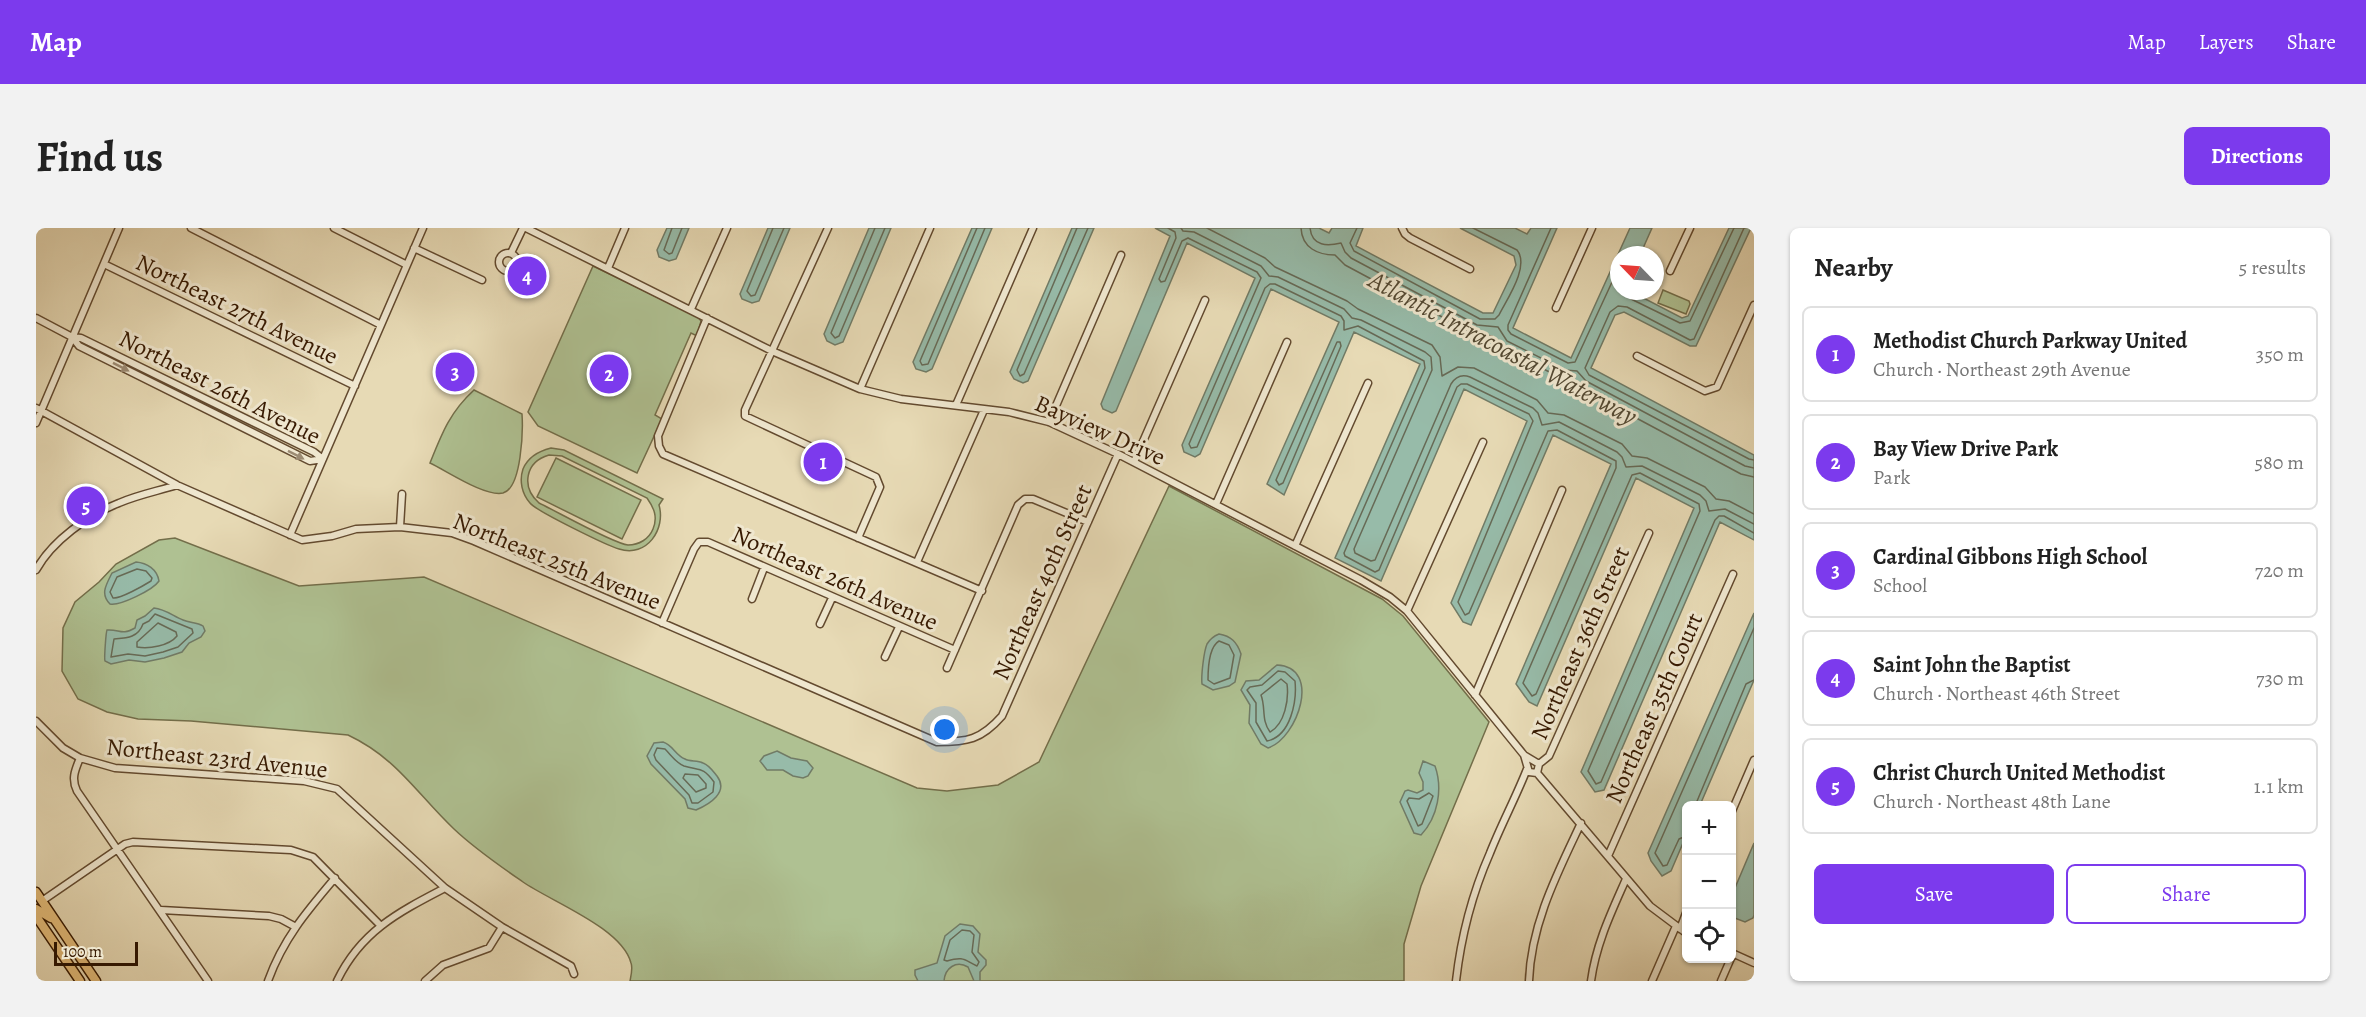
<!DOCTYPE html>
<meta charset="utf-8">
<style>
:root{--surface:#fff;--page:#f2f2f2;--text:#222;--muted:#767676;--line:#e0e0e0;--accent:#7c3aed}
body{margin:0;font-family:Alegreya,serif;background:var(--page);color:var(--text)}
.controls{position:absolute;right:18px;bottom:18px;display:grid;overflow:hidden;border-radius:9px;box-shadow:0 2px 4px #0004}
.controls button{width:54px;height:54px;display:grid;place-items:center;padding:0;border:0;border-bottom:2px solid var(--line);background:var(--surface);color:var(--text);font:30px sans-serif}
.compass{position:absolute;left:1574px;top:18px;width:54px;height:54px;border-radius:50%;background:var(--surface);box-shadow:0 2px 4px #0004;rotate:295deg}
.scale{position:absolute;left:18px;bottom:15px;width:84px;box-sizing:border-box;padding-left:6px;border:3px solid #371a02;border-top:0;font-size:16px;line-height:21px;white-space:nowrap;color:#371a02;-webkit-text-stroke:4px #efe7cf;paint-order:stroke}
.you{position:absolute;left:909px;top:502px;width:21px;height:21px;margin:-15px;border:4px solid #fff;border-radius:50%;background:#1a73e8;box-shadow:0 0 0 9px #1a73e833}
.badge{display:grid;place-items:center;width:39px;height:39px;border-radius:50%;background:var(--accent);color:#fff;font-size:20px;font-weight:700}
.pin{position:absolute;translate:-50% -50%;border:3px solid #fff;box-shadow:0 2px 6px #0006}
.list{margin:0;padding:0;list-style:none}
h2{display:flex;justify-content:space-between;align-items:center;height:78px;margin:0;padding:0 24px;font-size:26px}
h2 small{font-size:20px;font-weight:400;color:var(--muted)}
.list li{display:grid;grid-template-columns:39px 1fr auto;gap:18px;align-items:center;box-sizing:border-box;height:96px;margin:0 12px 12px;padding:0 12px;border:2px solid var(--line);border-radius:9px}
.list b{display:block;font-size:22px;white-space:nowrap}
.list p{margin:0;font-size:20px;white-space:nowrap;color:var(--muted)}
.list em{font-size:20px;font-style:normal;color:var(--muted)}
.actions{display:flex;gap:12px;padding:18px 24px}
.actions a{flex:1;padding:14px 0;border:2px solid var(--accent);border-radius:9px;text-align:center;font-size:21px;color:var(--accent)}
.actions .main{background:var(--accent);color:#fff}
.icon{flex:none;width:33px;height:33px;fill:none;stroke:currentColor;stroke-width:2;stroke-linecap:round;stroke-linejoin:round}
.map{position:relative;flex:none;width:1718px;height:753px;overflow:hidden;border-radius:9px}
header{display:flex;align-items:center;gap:36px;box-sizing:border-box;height:84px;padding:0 30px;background:var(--accent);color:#fff}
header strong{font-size:28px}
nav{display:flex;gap:33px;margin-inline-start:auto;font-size:21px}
.intro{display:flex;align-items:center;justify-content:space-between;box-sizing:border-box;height:144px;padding:0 36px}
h1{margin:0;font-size:42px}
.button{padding:15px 27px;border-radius:9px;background:var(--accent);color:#fff;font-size:21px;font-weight:700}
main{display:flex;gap:36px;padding:0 36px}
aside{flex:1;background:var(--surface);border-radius:9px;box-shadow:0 2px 4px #0004}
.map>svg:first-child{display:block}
.green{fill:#afc192;stroke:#736e4a;stroke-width:1.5;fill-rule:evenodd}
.water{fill:#97bba9;stroke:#717b66;stroke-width:1.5}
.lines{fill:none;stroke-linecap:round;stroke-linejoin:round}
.shore{stroke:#676a56;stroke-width:1.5}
.minor-casing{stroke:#634a2f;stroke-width:9}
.major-casing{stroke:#371a02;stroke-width:11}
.minor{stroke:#efe7cf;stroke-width:6}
.major{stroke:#e4bd7a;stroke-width:8}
.oneway{fill:#9c8b73}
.labels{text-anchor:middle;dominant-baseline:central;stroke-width:6;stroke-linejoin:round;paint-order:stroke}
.street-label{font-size:24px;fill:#371a02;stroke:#efe7cf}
.water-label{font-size:26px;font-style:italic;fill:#544a34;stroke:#efe7cf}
</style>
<header>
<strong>Map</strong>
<nav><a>Map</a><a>Layers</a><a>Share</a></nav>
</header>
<div class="intro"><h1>Find us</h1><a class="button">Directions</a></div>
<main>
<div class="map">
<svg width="1718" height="753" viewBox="0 0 1718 753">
<rect width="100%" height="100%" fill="#e7dab5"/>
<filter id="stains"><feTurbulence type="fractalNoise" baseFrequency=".00333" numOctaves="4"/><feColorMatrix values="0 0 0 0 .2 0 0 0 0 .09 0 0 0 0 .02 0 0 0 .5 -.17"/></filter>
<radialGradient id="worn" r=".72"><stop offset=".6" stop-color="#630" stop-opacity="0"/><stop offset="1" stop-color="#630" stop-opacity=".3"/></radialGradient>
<path class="green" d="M 557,38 L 662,89 L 665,93 L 661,108 L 655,105 L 619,187 L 626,191 L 601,245 L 502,198 L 492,184 Z
M 1627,62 L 1653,73 L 1654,76 L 1650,86 L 1622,75 Z
M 438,162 L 486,186 C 487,201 486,260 467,265 C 449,269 411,243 394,235 C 406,205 414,184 438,162 Z
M 515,220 L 528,222 L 627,271 L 623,277 C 630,301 611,330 583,321 C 572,318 500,283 494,275 C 486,266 483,253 487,241 C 492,229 503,223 515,220 ZM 513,227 L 526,228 L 611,270 C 618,280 622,289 617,301 C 613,311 603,317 592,317 C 578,316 520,283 503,275 C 485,259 489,234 513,227 Z
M 520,230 L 605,272 L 586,311 L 501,269 Z
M 1133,258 L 1346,371 L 1367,388 L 1453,494 L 1385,658 L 1368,716 L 1368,753 L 594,753 C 595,748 597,740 595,735 C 586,700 516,674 487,654 C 464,638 439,621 418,601 C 381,566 361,530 312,507 L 155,493 L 102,491 L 71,484 L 42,471 L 26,443 L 27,400 L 39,374 L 63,354 L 80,336 L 123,312 L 139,310 L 263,358 L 388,349 L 881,560 L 911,563 L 962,557 L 1003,534 Z"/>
<path class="water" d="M 631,0 L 653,0 L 640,31 L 633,33 L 623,29 L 621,22 Z
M 732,0 L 754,0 L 723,73 L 716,75 L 706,71 L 704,66 Z
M 833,0 L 855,0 L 807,114 L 799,117 L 791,113 L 788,106 Z
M 936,0 L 956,0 L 896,141 L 890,144 L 880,141 L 877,134 Z
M 1036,0 L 1058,0 L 992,153 L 987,155 L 978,151 L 974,144 Z
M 1119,0 L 1283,0 L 1293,5 L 1296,0 L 1327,0 L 1320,18 L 1447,85 L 1457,85 L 1480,37 L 1478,28 L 1424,0 L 1479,0 L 1491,6 L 1495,0 L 1521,0 L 1477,100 L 1535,130 L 1594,0 L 1616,0 L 1604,27 L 1583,27 L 1583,63 L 1594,63 L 1646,90 L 1652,88 L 1693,0 L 1715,0 L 1660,118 L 1654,118 L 1588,84 L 1579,87 L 1555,140 L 1718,227 L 1718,312 L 1684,294 L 1568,562 L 1559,564 L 1545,544 L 1658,280 L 1600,250 L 1501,478 L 1493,474 L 1480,456 L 1575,236 L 1517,207 L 1435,397 L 1427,394 L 1415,375 L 1491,193 L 1428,161 L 1345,353 L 1299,330 L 1384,136 L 1318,104 L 1248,267 L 1231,256 L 1303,94 L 1235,61 L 1164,226 L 1159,229 L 1148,224 L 1146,217 L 1219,50 L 1151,15 L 1080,183 L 1076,185 L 1067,181 L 1065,176 L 1134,8 Z
M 100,334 C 111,335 121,341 123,353 C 117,362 84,378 74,376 C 64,366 70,357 76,345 Z
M 118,380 C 129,381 137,388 147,392 C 154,395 161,394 167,398 L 169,403 L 165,409 L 153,415 L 146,424 L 128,430 L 109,434 L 93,432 L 75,436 L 69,433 C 68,431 70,404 71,402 C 84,401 85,408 99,400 L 101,392 L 109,388 Z
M 1718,385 L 1718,452 L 1664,577 L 1650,578 L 1650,608 L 1635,643 L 1626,648 L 1615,633 L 1612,625 Z
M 1183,406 C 1195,408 1201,414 1205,426 L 1199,454 L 1193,458 L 1177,462 L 1166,456 C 1165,447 1168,423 1171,416 C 1174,411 1178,408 1183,406 Z
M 1241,437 C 1286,439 1262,510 1232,520 L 1225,516 L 1213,495 L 1214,477 L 1205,462 L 1210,453 L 1223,452 Z
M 627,514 C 637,517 639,527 649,531 C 654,534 661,532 667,535 C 673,537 677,543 681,548 C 693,564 674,576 660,582 L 652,580 L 649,571 L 615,536 L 611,528 L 618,515 Z
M 741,523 L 755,530 L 771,533 L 777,540 L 772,548 L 767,550 L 757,548 L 747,542 L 731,542 L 724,533 L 728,528 Z
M 1387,533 L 1399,538 C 1407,561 1402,589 1385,607 L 1378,605 L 1364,574 L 1369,563 L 1372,562 L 1381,565 L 1387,562 L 1387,554 L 1383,545 Z
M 1718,615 L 1718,687 L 1717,690 L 1709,694 L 1696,689 L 1696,667 Z
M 924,696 L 937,698 L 944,706 L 942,724 L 950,732 L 950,737 L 944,744 L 944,753 L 938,753 L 932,739 C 920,732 909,740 908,753 L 882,753 L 879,747 L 879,742 L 901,735 L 909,708 Z"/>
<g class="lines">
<path class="shore" d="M 636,0 L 628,22 L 633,26 L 636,25 L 646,0
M 737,0 L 711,63 L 715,68 L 719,67 L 748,0
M 839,0 L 795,105 L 799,110 L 803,108 L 849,0
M 941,0 L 884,133 L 886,137 L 892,136 L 949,0
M 1041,0 L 981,142 L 984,148 L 988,146 L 1052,0
M 1132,0 L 1139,4 L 1140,10 L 1123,51 L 1125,54 L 1129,53 L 1146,13 L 1152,10 L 1221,44 L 1225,50 L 1153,216 L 1155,220 L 1161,219 L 1229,60 L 1234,56 L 1239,56 L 1305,88 L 1308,93 L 1308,102 L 1322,98 L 1388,133 L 1389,140 L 1308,325 L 1309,328 L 1339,344 L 1343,342 L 1421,159 L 1425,156 L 1431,156 L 1493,186 L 1497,193 L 1422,374 L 1429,387 L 1433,385 L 1512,203 L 1521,202 L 1580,233 L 1580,240 L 1487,455 L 1496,468 L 1500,466 L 1596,247 L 1604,245 L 1663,276 L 1664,283 L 1552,543 L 1560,556 L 1565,554 L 1679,292 L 1683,288 L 1688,288 L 1718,305
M 1145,0 L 1147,3 L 1158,4 L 1225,38 L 1233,48 L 1242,49 L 1308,81 L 1316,90 L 1325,92 L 1389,124 L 1395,129 L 1396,142 L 1318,321 L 1319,325 L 1335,333 L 1339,332 L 1415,156 C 1420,148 1426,146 1434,149 L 1497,180 L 1502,185 L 1506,197 L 1523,194 L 1581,224 L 1586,229 L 1590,239 L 1606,238 L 1664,267 L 1670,273 L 1673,283 L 1689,281 L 1718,296
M 1171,0 L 1229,30 L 1239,39 L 1311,73 L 1322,81 L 1396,117 L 1404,129 L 1406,148 L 1422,139 L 1438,140 L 1501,172 L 1512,185 L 1528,187 L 1586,216 L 1596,228 L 1611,230 L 1669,259 L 1680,271 L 1693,273 L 1718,286
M 1265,0 C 1266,20 1282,27 1299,27 L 1309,37 L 1436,105 L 1456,108 L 1467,120 L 1525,150 L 1536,152 L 1546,161 L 1705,246 L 1718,249
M 1274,0 C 1276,19 1292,18 1305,15 L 1309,24 L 1315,30 L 1441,97 L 1462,99 L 1471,113 L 1529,142 L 1541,143 L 1550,153 L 1709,238 L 1718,240
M 1321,0 L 1314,15 L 1318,23 L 1444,91 L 1459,91 L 1463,87 C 1471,71 1494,38 1481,22 L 1437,0
M 1515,0 L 1472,97 L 1472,102 L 1475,106 L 1532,135 L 1539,134 L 1583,39
M 1708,0 L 1658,111 L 1654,112 L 1591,79 L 1582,78 L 1574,84 L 1549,140 L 1553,147 L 1713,231 L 1718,232
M 1591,63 L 1595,71 L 1644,95 L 1654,93 L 1698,0
M 1301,114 L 1304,114 L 1305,118 L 1247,255 L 1243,257 L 1240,252 Z
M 101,341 L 110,343 L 116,350 L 115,353 C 107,358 84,371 77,370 L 74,364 L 81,349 Z
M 119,386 L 156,401 L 157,405 L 142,419 L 127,424 L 109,428 L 92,426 L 75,429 L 78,411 C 90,410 102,410 107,396 L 113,393 Z
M 122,395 L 140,404 L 141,408 C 133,418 113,421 101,419 L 101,414 Z
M 1183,413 L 1193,417 L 1198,427 L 1194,450 L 1178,456 L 1172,452 C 1172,441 1173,419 1183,413 Z
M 1242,443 L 1249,444 L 1259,453 C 1261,473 1255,508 1231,513 L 1220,494 L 1220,475 L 1211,462 L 1214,459 L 1226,457 Z
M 1245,451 L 1251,456 C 1253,471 1249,496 1234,504 C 1225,492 1230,480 1225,467 Z
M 621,520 L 629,521 C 635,527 640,535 648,538 C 664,543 666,538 678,554 L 677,564 L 662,575 L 656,575 L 653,567 L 620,532 L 618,527 Z
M 649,546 L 662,547 L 670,556 L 670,560 L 660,564 L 647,550 Z
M 1393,565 L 1397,568 L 1386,596 L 1382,598 L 1371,573 L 1373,570 L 1383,571 Z
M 1659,578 L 1710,456 L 1718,452
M 1650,608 L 1643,611 L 1631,637 L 1627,638 L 1619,625 L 1718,400
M 926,702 L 934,703 L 938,707 L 936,724 L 943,734 L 941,738 C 928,732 928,728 911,733 L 908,732 L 914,712 Z"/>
<g class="minor-casing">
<path id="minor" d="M 155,0 L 345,97
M 298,0 L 371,37
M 490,0 L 736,123 L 824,161 L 865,171 L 973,184 L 1013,194 L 1082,226 L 1325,352 L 1354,369 L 1371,383 L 1488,527 L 1503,536 L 1501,545
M 792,0 L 709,182 L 709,188 L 840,249 L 844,259 L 822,310
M 1366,0 L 1369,6 L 1374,10 L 1434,41
M 378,20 L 446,52
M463 34a9 9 0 1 1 18 0a9 9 0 1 1-18 0Z
M 475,25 L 487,0
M 68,36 L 319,158
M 572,40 L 589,0
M 1634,43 L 1654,0
M 1520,80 L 1556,0
M 655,81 L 691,0
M 0,90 L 36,109 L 43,118 L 274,233 L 287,231
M 671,90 L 622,208 L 623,218 L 627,226 L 946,363
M 36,109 L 45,110 L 278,224 L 287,231
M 1601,128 L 1669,163 L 1681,159 L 1718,77
M 824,161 L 894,0
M 920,177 L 997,0
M 0,180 L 141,257 L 266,312 L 296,308 L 320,301 L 364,299 L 416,305 L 438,313 L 901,514 C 931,514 945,512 966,488 L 1082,226
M 1013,194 L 1085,27
M 0,195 L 83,0
M 1098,234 L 1169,72
M 1180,276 L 1251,114
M 364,299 L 366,266
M 254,307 L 387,0
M 1259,318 L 1332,155
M 881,334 L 948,182
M 0,342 C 16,313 52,287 83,275 C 101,267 122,263 141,257
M 716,371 L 728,340
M 1371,383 L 1447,214
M 626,395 L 658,321 L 663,314 L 672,314 L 919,422
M 784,396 L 796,370
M 849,429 L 863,399
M 911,440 L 982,277 L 989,271 L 997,271 L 1052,294
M 1439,467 L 1526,262
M 0,493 L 27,520 L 44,530 C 39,542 35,551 41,563 L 172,753
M 1488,527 L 1493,544 L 1501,545 L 1614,678 L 1650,705
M 44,530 L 79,540 L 268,553 L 301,561 L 409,660 L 466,699 L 535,738 L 538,746
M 1503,536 L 1513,528 L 1613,305
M 1696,583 L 1718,532
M 1572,628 L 1697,346
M 6,673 L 89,616 L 97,614 L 255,622 L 277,629 L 344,697
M 125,682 L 233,688 L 245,691 L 258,698
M 1644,701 L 1650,685
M 1696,725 L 1718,735
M 232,753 C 247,711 271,683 299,650
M 301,753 C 325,703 363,684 409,660
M 389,753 L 407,737 L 453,720 L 466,699
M 1420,753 C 1425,709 1436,666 1454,625 C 1465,597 1480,569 1491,541
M 1493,753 C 1495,696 1521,646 1545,595
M 1555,753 C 1560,716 1575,685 1590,651
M 1616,753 L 1640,698
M 1685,753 L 1695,730"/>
</g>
<g class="major-casing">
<path id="major" d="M 0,664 L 60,753
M 0,681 L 15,690
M 0,688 L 44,753"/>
</g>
<use href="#minor" class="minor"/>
<use href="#major" class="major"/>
</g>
<defs><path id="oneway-solid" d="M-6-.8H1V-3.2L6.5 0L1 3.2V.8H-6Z" transform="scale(1.5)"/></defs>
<g class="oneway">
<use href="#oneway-solid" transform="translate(85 139) rotate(27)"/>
<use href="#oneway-solid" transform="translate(260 227) rotate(27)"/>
</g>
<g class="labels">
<g class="street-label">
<text transform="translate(201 81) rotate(26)">Northeast 27th Avenue</text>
<text transform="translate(184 159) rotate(27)">Northeast 26th Avenue</text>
<text transform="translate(1064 202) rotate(24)">Bayview Drive</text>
<text transform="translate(521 333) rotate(22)">Northeast 25th Avenue</text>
<text transform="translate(799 350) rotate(24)">Northeast 26th Avenue</text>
<text transform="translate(1006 354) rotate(-66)">Northeast 40th Street</text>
<text transform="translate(1544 415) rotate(-66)">Northeast 36th Street</text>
<text transform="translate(1618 480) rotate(-66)">Northeast 35th Court</text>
<text transform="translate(181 530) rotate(6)">Northeast 23rd Avenue</text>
</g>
<g class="water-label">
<text transform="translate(1467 120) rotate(28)">Atlantic Intracoastal Waterway</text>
</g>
</g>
<rect width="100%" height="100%" filter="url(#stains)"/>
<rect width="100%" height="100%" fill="url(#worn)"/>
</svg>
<div class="controls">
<button>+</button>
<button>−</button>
<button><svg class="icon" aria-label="locate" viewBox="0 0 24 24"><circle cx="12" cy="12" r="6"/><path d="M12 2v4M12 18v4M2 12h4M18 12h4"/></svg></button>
</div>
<svg class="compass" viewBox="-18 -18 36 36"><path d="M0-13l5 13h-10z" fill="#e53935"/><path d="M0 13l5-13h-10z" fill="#767676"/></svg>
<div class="scale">100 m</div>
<div class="you"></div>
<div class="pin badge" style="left:787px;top:234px">1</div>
<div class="pin badge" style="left:573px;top:146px">2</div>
<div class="pin badge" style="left:419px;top:144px">3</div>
<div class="pin badge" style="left:491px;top:48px">4</div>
<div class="pin badge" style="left:50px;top:278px">5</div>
</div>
<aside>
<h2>Nearby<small>5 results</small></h2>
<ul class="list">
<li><span class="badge">1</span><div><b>Methodist Church Parkway United</b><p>Church · Northeast 29th Avenue</p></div><em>350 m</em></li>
<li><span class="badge">2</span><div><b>Bay View Drive Park</b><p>Park</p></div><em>580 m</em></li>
<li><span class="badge">3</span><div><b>Cardinal Gibbons High School</b><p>School</p></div><em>720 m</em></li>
<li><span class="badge">4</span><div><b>Saint John the Baptist</b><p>Church · Northeast 46th Street</p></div><em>730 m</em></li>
<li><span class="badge">5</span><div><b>Christ Church United Methodist</b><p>Church · Northeast 48th Lane</p></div><em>1.1 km</em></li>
</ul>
<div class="actions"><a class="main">Save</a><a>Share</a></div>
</aside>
</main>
